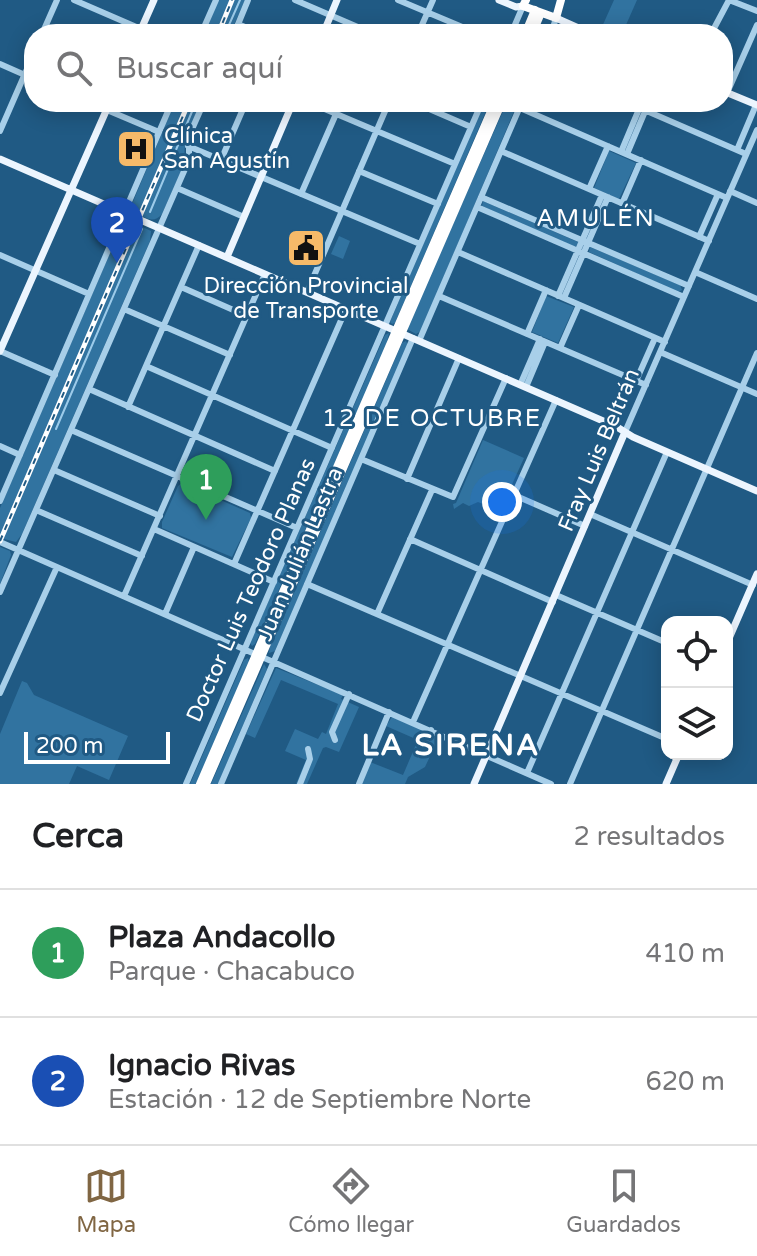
<!DOCTYPE html>
<html lang="es">
<meta charset="utf-8">
<style>
:root{--surface:#fff;--page:#f2f2f2;--text:#202124;--muted:#757577;--line:#e0e0e0;--accent:#806643}
body{margin:0;font-family:"Varela Round",sans-serif;background:var(--page);color:var(--text)}
.controls{position:absolute;right:24px;bottom:24px;display:grid;overflow:hidden;border-radius:16px;box-shadow:0 4px 20px #0003}
.controls button{width:72px;height:72px;display:grid;place-items:center;padding:0;border:0;border-bottom:2px solid var(--line);background:var(--surface);color:var(--text);font:40px sans-serif}
.scale{position:absolute;left:24px;bottom:20px;width:146px;box-sizing:border-box;padding-left:8px;border:4px solid #fff;border-top:0;font-size:22px;line-height:28px;white-space:nowrap;color:#fff;-webkit-text-stroke:6px #205a84;paint-order:stroke}
.you{position:absolute;left:502px;top:502px;width:28px;height:28px;margin:-20px;border:6px solid #fff;border-radius:50%;background:#1a73e8;box-shadow:0 0 0 12px #1a73e833}
.badge{display:grid;place-items:center;width:52px;height:52px;border-radius:50%;background:var(--accent);color:#fff;font-size:26px;font-weight:700}
.pin{position:absolute;translate:-50% -66px;filter:drop-shadow(0 2px 4px #0008)}
.pin::after{content:'';position:absolute;top:42px;width:28px;height:24px;background:inherit;clip-path:polygon(0 0,100% 0,50% 100%)}
.list{margin:0;padding:0;list-style:none}
h2{display:flex;justify-content:space-between;align-items:center;height:104px;margin:0;padding:0 32px;font-size:34px}
h2 small{font-size:26px;font-weight:400;color:var(--muted)}
.list li{display:grid;grid-template-columns:52px 1fr auto;gap:24px;align-items:center;box-sizing:border-box;height:128px;padding:0 32px;border-top:2px solid var(--line)}
.list b{display:block;font-size:30px;white-space:nowrap}
.list p{margin:0;font-size:26px;white-space:nowrap;color:var(--muted)}
.list em{font-size:26px;font-style:normal;color:var(--muted)}
.icon{flex:none;width:44px;height:44px;fill:none;stroke:currentColor;stroke-width:2;stroke-linecap:round;stroke-linejoin:round}
.map{position:relative;flex:none;width:757px;height:784px;overflow:hidden}
.search{position:absolute;background:var(--surface);box-shadow:0 4px 20px #0003;left:24px;right:24px;top:24px;height:88px;display:flex;align-items:center;gap:20px;box-sizing:border-box;padding:0 28px;border-radius:32px;color:var(--muted);font-size:30px}
.sheet{height:360px;background:var(--surface)}
nav{display:flex;justify-content:space-around;align-items:center;box-sizing:border-box;height:112px;border-top:2px solid var(--line);background:var(--surface);font-size:22px;color:var(--muted)}
nav a{display:grid;justify-items:center;gap:4px}
nav .on{color:var(--accent)}
.map>svg:first-child{display:block}
.green{fill:#3173a0}
.lines{fill:none;stroke-linecap:round;stroke-linejoin:round}
.stream{stroke:#9ccbea;stroke-width:2}
.minor{stroke:#a8cfe9;stroke-width:6}
.major{stroke:#ecf5fe;stroke-width:7}
.highway{stroke:#fff;stroke-width:8}
.rail-casing{stroke:#fff;stroke-width:5}
.rail{stroke:#205a84;stroke-width:2;stroke-dasharray:6;stroke-linecap:butt}
.labels{text-anchor:middle;dominant-baseline:central;stroke-width:6;stroke-linejoin:round;paint-order:stroke}
.poi-label{font-size:22px;fill:#fff;stroke:#205a84;text-anchor:start}
.street-label{font-size:22px;fill:#fff;stroke:#205a84}
.neighbourhood-label{font-size:24px;letter-spacing:2px;fill:#fff;stroke:#205a84}
.district-label{font-size:30px;font-weight:bold;letter-spacing:2px;fill:#fff;stroke:#205a84}
</style>
<div class="map">
<svg width="757" height="784" viewBox="0 0 757 784">
<rect width="100%" height="100%" fill="#205a84"/>
<path class="green" d="M 218,0 L 245,0 L 230,34 L 204,34 Z
M 614,0 L 637,0 L 622,34 L 612,34 L 601,29 Z
M 175,102 L 201,102 L 185,140 L 184,165 L 162,214 C 153,225 144,217 134,211 L 132,204 Z
M 484,102 L 490,102 L 395,323 L 392,324 L 390,322 Z
M 507,102 L 518,102 L 421,331 L 416,334 L 407,329 L 411,319 Z
M 609,151 L 636,163 L 619,199 L 594,188 Z
M 483,201 L 578,242 L 578,245 L 574,247 L 482,206 Z
M 128,220 L 151,231 L 150,241 L 22,534 L 16,542 L 0,538 L 0,508 L 123,223 Z
M 339,236 L 350,241 L 343,259 L 331,254 Z
M 590,247 L 680,285 L 682,290 L 678,292 L 589,252 Z
M 546,296 L 574,307 L 558,343 L 532,332 Z
M 389,333 L 386,346 L 255,644 L 252,646 L 250,643 L 385,335 Z
M 406,341 L 408,346 L 275,651 L 269,653 L 271,640 L 275,637 L 402,343 Z
M 483,440 L 524,458 L 504,502 L 494,498 L 490,507 L 478,502 L 469,506 L 463,503 L 454,509 L 453,504 L 456,503 Z
M 182,483 L 250,513 L 251,518 L 232,557 L 162,528 L 162,522 L 178,486 Z
M 0,547 L 10,551 L 11,555 L 0,584 Z
M 248,658 L 249,662 L 196,784 L 190,784 L 244,660 Z
M 264,664 L 267,669 L 218,784 L 211,784 Z
M 276,668 L 343,695 L 341,699 L 359,707 L 339,752 L 326,747 L 323,748 L 307,784 L 296,784 L 306,760 L 285,751 L 295,729 L 318,739 L 322,732 L 326,734 L 338,704 L 281,680 L 255,738 L 246,734 Z
M 22,681 L 27,683 L 34,695 L 128,736 L 109,780 L 77,766 L 69,784 L 0,784 L 0,734 Z
M 392,717 L 439,737 L 425,767 L 408,777 L 405,784 L 361,784 L 370,762 L 403,775 L 418,740 L 386,726 Z"/>
<g class="lines">
<path class="stream" d="M 225,34 L 240,0
M 150,212 L 196,102
M 56,429 L 142,229"/>
<path class="minor" d="M 74,0 L 141,29
M 295,0 L 374,34
M 398,0 L 479,34
M 238,24 L 261,34
M 42,34 L 57,0
M 201,34 L 216,0
M 234,34 L 248,0
M 418,34 L 433,0
M 511,34 L 523,6
M 551,34 L 556,18
M 711,34 L 729,0 L 757,11
M 0,64 L 34,79
M 727,93 L 757,25
M 88,102 L 159,132
M 308,102 L 455,164
M 413,102 L 471,127
M 626,102 L 746,154
M 520,108 L 727,198
M 0,131 L 34,53
M 188,146 L 420,244
M 737,150 L 756,105
M 501,151 L 709,241
M 621,152 L 642,102
M 627,154 L 649,102
M 221,160 L 246,102
M 359,171 L 438,204
M 177,188 L 244,217
M 589,189 L 608,146
M 730,191 L 757,203
M 301,194 L 336,114
M 481,197 L 689,286
M 622,204 L 641,160
M 477,207 L 684,297
M 699,237 L 718,194
M 458,252 L 665,342
M 0,255 L 89,294
M 695,272 L 757,299
M 181,287 L 247,316
M 307,292 L 389,102
M 439,296 L 646,385
M 558,296 L 602,195
M 564,298 L 608,197
M 124,309 L 230,355
M 527,334 L 546,290
M 419,341 L 522,102
M 560,348 L 579,305
M 0,351 L 55,375
M 660,352 L 757,394
M 146,366 L 332,448
M 636,381 L 655,338
M 520,385 L 540,339
M 526,387 L 545,342
M 89,389 L 275,471
M 128,407 L 199,245
M 71,430 L 297,528
M 625,432 L 757,130
M 0,446 L 20,455
M 361,459 L 453,497 L 506,378
M 54,470 L 160,516
M 407,479 L 459,358
M 514,495 L 585,526
M 0,501 L 172,102
M 36,510 L 142,556
M 590,514 L 753,585
M 154,529 L 274,582
M 410,539 L 553,602
M 0,542 L 551,784
M 234,564 L 346,309
M 307,584 L 667,739
M 0,592 L 185,169 L 189,158 L 189,136 L 204,102
M 556,595 L 667,643
M 124,596 L 265,274
M 165,614 L 194,547
M 377,614 L 432,490
M 0,693 L 57,567
M 413,722 L 556,400
M 335,740 L 332,732 L 349,694
M 420,755 L 431,730
M 527,773 L 667,452
M 186,784 L 482,102
M 221,784 L 413,338
M 300,784 L 310,759 L 308,749
M 359,784 L 389,712
M 570,784 L 757,353"/>
<path class="major" d="M 499,0 L 516,7 L 523,6
M 556,18 L 592,34
M 139,34 L 154,0
M 323,34 L 337,0
M 723,91 L 757,105
M 0,159 L 617,427 L 633,437 L 757,491
M 227,257 L 293,102
M 0,351 L 110,102
M 727,643 L 757,574
M 474,784 L 625,432
M 666,784 L 679,754"/>
<path class="highway" d="M 526,0 L 523,6 L 556,18 L 561,0
M 525,34 L 535,10
M 532,34 L 541,13
M 200,784 L 495,102
M 206,784 L 502,102"/>
<g class="rail-casing">
<path id="rail" d="M 218,34 L 232,0
M 0,541 L 189,102"/>
</g>
<use href="#rail" class="rail"/>
</g>
<defs>
<g id="hospital-square" transform="scale(2)"><rect x="-9" y="-9" width="18" height="18" rx="4" fill="#f6ba69" stroke="#205a84"/><path d="M-5-5h3v3.5h4V-5h3V5h-3V1.5h-4V5h-3Z" fill="#111"/></g>
<g id="civic-square" transform="scale(2)"><rect x="-9" y="-9" width="18" height="18" rx="4" fill="#f6ba69" stroke="#205a84"/><path d="M-.6-6.5H3V-4.5H.6V-3L4-1V1h2V6H-6V1h2V-1L-.6-3ZM-1.2 2.5V6h2.4V2.5Z" fill="#111"/></g>
</defs>
<g fill-rule="evenodd">
<use href="#hospital-square" x="136" y="149"/>
<use href="#civic-square" x="306" y="248"/>
</g>
<g class="labels">
<g class="poi-label">
<text x="164" y="136">Clínica<tspan x="164" dy="25">San Agustín</tspan></text>
<text x="306" y="286" text-anchor="middle">Dirección Provincial<tspan x="306" dy="25">de Transporte</tspan></text>
</g>
<g class="street-label">
<text transform="translate(599 450) rotate(-67)">Fray Luis Beltrán</text>
<text transform="translate(300 554) rotate(-67)">Juan Julián Lastra</text>
<text transform="translate(251 590) rotate(-66)">Doctor Luis Teodoro Planas</text>
</g>
<g class="neighbourhood-label">
<text x="596" y="218">AMULÉN</text>
<text x="432" y="418">12 DE OCTUBRE</text>
</g>
<g class="district-label">
<text x="451" y="745">LA SIRENA</text>
</g>
</g>
</svg>
<div class="controls">
<button><svg class="icon" aria-label="locate" viewBox="0 0 24 24"><circle cx="12" cy="12" r="6"/><path d="M12 2v4M12 18v4M2 12h4M18 12h4"/></svg></button>
<button><svg class="icon" aria-label="layers" viewBox="0 0 24 24"><path d="M12 4l9 5-9 5-9-5zM3 14l9 5 9-5"/></svg></button>
</div>
<div class="scale">200 m</div>
<div class="you"></div>
<div class="pin badge" style="left:206px;top:520px;background:#2e9e5b">1</div>
<div class="pin badge" style="left:117px;top:263px;background:#1a4fb4">2</div>
<div class="search"><svg class="icon" aria-label="search" viewBox="0 0 24 24"><circle cx="10" cy="10" r="6"/><path d="M15 15l6 6"/></svg>Buscar aquí</div>
</div>
<section class="sheet">
<h2>Cerca<small>2 resultados</small></h2>
<ul class="list">
<li><span class="badge" style="background:#2e9e5b">1</span><div><b>Plaza Andacollo</b><p>Parque · Chacabuco</p></div><em>410 m</em></li>
<li><span class="badge" style="background:#1a4fb4">2</span><div><b>Ignacio Rivas</b><p>Estación · 12 de Septiembre Norte</p></div><em>620 m</em></li>
</ul>
</section>
<nav>
<a class="on"><svg class="icon" aria-label="map" viewBox="0 0 24 24"><path d="M3 6l6-2 6 2 6-2v14l-6 2-6-2-6 2zM9 4v14M15 6v14"/></svg>Mapa</a>
<a><svg class="icon" aria-label="directions" viewBox="0 0 24 24"><path d="M12 3l9 9-9 9-9-9zM9 14v-3h6M13 9l2 2-2 2"/></svg>Cómo llegar</a>
<a><svg class="icon" aria-label="saved" viewBox="0 0 24 24"><path d="M7 4h10v16l-5-4-5 4z"/></svg>Guardados</a>
</nav>
